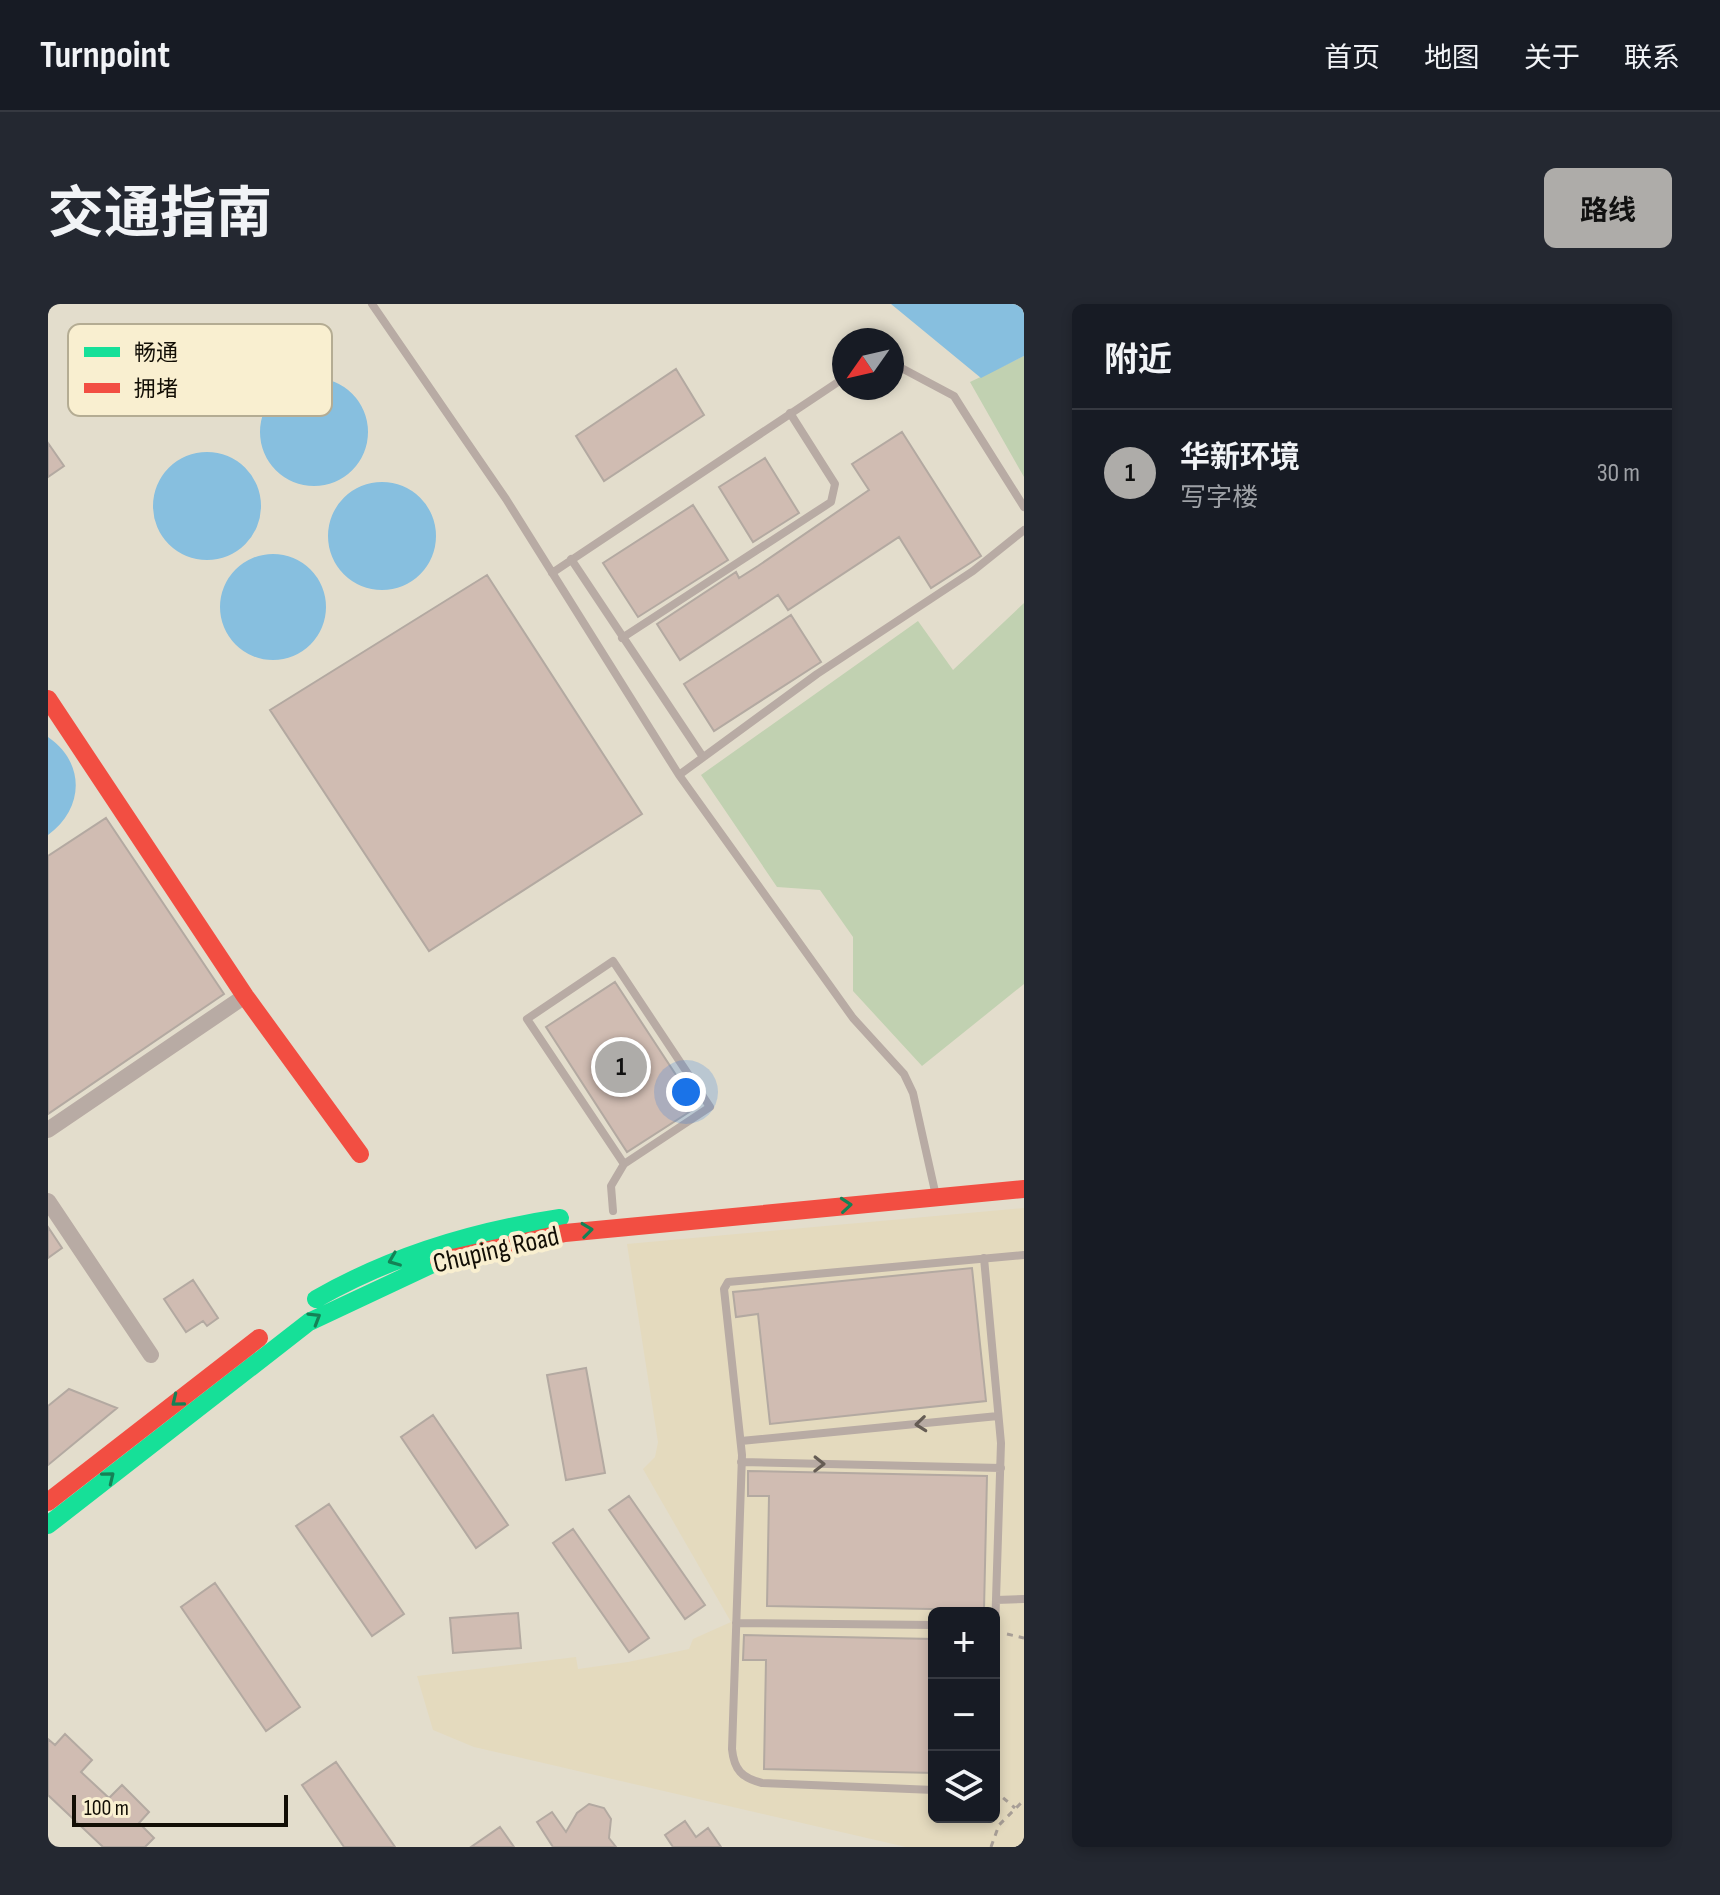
<!DOCTYPE html>
<html lang="zh">
<meta charset="utf-8">
<style>
:root{--surface:#171b24;--page:#242831;--text:#f1f3f6;--muted:#9ea1a6;--line:#363941;--accent:#aeaca9}
body{margin:0;font-family:"Sofia Sans Condensed","Noto Sans SC",sans-serif;background:var(--page);color:var(--text)}
.controls{position:absolute;right:24px;bottom:24px;display:grid;overflow:hidden;border-radius:12px;box-shadow:0 4px 12px #0003}
.controls button{width:72px;height:72px;display:grid;place-items:center;padding:0;border:0;border-bottom:2px solid var(--line);background:var(--surface);color:var(--text);font:40px sans-serif}
.compass{position:absolute;left:784px;top:24px;width:72px;height:72px;border-radius:50%;background:var(--surface);box-shadow:0 4px 12px #0003;rotate:236deg}
.scale{position:absolute;left:24px;bottom:20px;width:216px;box-sizing:border-box;padding-left:8px;border:4px solid #120e05;border-top:0;font-size:22px;line-height:28px;white-space:nowrap;color:#120e05;-webkit-text-stroke:6px #f9efd0;paint-order:stroke}
.you{position:absolute;left:638px;top:788px;width:28px;height:28px;margin:-20px;border:6px solid #fff;border-radius:50%;background:#1a73e8;box-shadow:0 0 0 12px #1a73e833}
.badge{display:grid;place-items:center;width:52px;height:52px;border-radius:50%;background:var(--accent);color:#111;font-size:26px;font-weight:700}
.pin{position:absolute;translate:-50% -50%;border:4px solid #fff;box-shadow:0 2px 8px #0006}
.list{margin:0;padding:0;list-style:none}
h2{display:flex;justify-content:space-between;align-items:center;height:104px;margin:0;padding:0 32px;font-size:34px}
h2 small{font-size:26px;font-weight:400;color:var(--muted)}
.list li{display:grid;grid-template-columns:52px 1fr auto;gap:24px;align-items:center;box-sizing:border-box;height:128px;padding:0 32px;border-top:2px solid var(--line)}
.list b{display:block;font-size:30px;white-space:nowrap}
.list p{margin:0;font-size:26px;white-space:nowrap;color:var(--muted)}
.list em{font-size:26px;font-style:normal;color:var(--muted)}
.icon{flex:none;width:44px;height:44px;fill:none;stroke:currentColor;stroke-width:2;stroke-linecap:round;stroke-linejoin:round}
.map{position:relative;flex:none;width:976px;height:1543px;overflow:hidden;border-radius:12px}
header{display:flex;align-items:center;gap:48px;box-sizing:border-box;height:112px;padding:0 40px;background:var(--surface);border-bottom:2px solid var(--line)}
header strong{font-size:38px}
nav{display:flex;gap:44px;margin-inline-start:auto;font-size:28px}
.intro{display:flex;align-items:center;justify-content:space-between;box-sizing:border-box;height:192px;padding:0 48px}
h1{margin:0;font-size:56px}
.button{padding:20px 36px;border-radius:12px;background:var(--accent);color:#111;font-size:28px;font-weight:700}
main{display:flex;gap:48px;padding:0 48px}
aside{flex:1;background:var(--surface);border-radius:12px;box-shadow:0 4px 12px #0003}
.map>svg:first-child{display:block}
.built{fill:#e4dabe;fill-rule:evenodd}
.green{fill:#c1d1b1}
.water{fill:#87bfdf}
.building{fill:#d0bcb2;stroke:#b3a9a1;stroke-width:2}
.lines{fill:none;stroke-linecap:round;stroke-linejoin:round}
.path{stroke:#a79e96;stroke-width:3;stroke-dasharray:6 6;stroke-linecap:butt}
.lane{stroke:#b8aba4;stroke-width:8}
.street{stroke:#b8aba4;stroke-width:16}
.fast{stroke:#16e098;stroke-width:18}
.jam{stroke:#f24e42;stroke-width:18}
.oneway{stroke:#148256}
.oneway2{stroke:#655c54}
.labels{text-anchor:middle;dominant-baseline:central;stroke-width:8;stroke-linejoin:round;paint-order:stroke}
.street-label{font-size:28px;fill:#120e05;stroke:#f9efd0}
.key{fill:#f9efd0;stroke:#b4ac93;stroke-width:2}
.key-label{font-size:22px;fill:#120e05}
</style>
<header>
<strong>Turnpoint</strong>
<nav><a>首页</a><a>地图</a><a>关于</a><a>联系</a></nav>
</header>
<div class="intro"><h1>交通指南</h1><a class="button">路线</a></div>
<main>
<div class="map">
<svg width="976" height="1543" viewBox="0 0 976 1543">
<rect width="100%" height="100%" fill="#e3ddcc"/>
<path class="built" d="M 976,904 L 976,1543 L 858,1543 L 426,1443 L 385,1426 L 369,1372 L 528,1353 L 530,1365 L 580,1358 L 641,1345 L 645,1335 L 683,1318 L 595,1165 L 607,1153 L 610,1138 L 579,940 ZM 886,1309 L 946,1309 L 946,1513 L 886,1513 Z"/>
<path class="green" d="M 976,52 L 976,173 L 922,78 Z
M 976,299 L 976,680 L 874,762 L 805,687 L 805,633 L 772,586 L 729,583 L 653,471 L 870,317 L 905,366 Z"/>
<path class="water" d="M 843,0 L 976,0 L 976,52 L 933,74 Z
M212 128a54 54 0 1 1 108 0a54 54 0 1 1-108 0Z
M105 202a54 54 0 1 1 108 0a54 54 0 1 1-108 0Z
M280 232a54 54 0 1 1 108 0a54 54 0 1 1-108 0Z
M172 303a53 53 0 1 1 106 0a53 53 0 1 1-106 0Z
M 0,433 C 38,459 36,505 0,531 Z"/>
<path class="building" d="M 628,65 L 656,111 L 556,177 L 528,132 Z
M 854,128 L 933,252 L 883,284 L 851,233 L 740,306 L 730,291 L 632,356 L 609,320 L 688,268 L 691,274 L 710,262 L 821,186 L 804,160 Z
M 0,139 L 16,162 L 0,173 Z
M 717,154 L 751,209 L 705,238 L 671,183 Z
M 645,201 L 680,256 L 590,313 L 555,259 Z
M 439,271 L 594,510 L 381,647 L 222,406 Z
M 743,311 L 773,358 L 666,427 L 636,380 Z
M 58,514 L 176,690 L 0,810 L 0,552 Z
M 567,678 L 649,803 L 579,848 L 498,723 Z
M 0,923 L 14,944 L 0,954 Z
M 924,964 L 938,1097 L 722,1120 L 710,1010 L 688,1013 L 685,988 Z
M 145,976 L 170,1014 L 159,1022 L 155,1017 L 138,1028 L 116,995 Z
M 538,1064 L 557,1169 L 518,1176 L 499,1071 Z
M 21,1085 L 69,1104 L 0,1161 L 0,1102 Z
M 385,1111 L 460,1221 L 428,1244 L 353,1133 Z
M 700,1167 L 939,1172 L 936,1306 L 719,1302 L 721,1192 L 700,1192 Z
M 581,1192 L 657,1301 L 637,1315 L 561,1206 Z
M 281,1200 L 356,1310 L 324,1332 L 248,1222 Z
M 525,1225 L 601,1334 L 581,1348 L 505,1239 Z
M 167,1279 L 252,1403 L 218,1427 L 133,1303 Z
M 470,1309 L 473,1344 L 405,1349 L 402,1314 Z
M 696,1331 L 886,1335 L 886,1469 L 716,1465 L 718,1356 L 695,1356 Z
M 17,1430 L 44,1456 L 33,1468 L 61,1494 L 74,1481 L 101,1508 L 91,1519 L 106,1534 L 97,1543 L 55,1543 L 0,1491 L 0,1435 L 7,1441 Z
M 288,1458 L 347,1543 L 296,1543 L 254,1481 Z
M 541,1500 L 556,1504 L 563,1515 L 561,1534 L 568,1543 L 505,1543 L 489,1518 L 504,1508 L 518,1528 L 529,1509 Z
M 637,1517 L 648,1533 L 660,1524 L 673,1543 L 625,1543 L 617,1531 Z
M 452,1523 L 466,1543 L 423,1543 Z"/>
<g class="lines">
<path class="path" d="M 959,1330 L 976,1334
M 946,1486 L 967,1504
M 943,1543 L 951,1521 L 976,1496"/>
<path class="lane" d="M 324,0 L 458,195 L 631,471 L 805,714 L 856,770 L 865,789 L 888,892
M 844,59 L 906,92 L 976,203
M 523,255 L 655,453
M 504,269 L 796,74
M 574,334 L 783,198 L 787,180 L 742,109
M 631,471 L 769,370 L 925,267 L 976,226
M 565,657 L 662,803 L 576,860 L 479,715 Z
M 565,907 L 563,882 L 576,860
M 936,954 L 953,1139 L 946,1358
M 693,1137 L 950,1112
M 693,1158 L 953,1164
M 948,1296 L 976,1295
M 688,1319 L 886,1321
M 886,1486 L 714,1479 C 694,1474 686,1466 684,1445 L 694,1151 L 676,985 L 680,978 L 976,951"/>
<path class="street" d="M 0,826 L 197,692
M 0,897 L 103,1051"/>
<path class="fast" d="M 268,995 C 345,951 425,927 512,914
M 0,1221 L 261,1018 L 391,957"/>
<path class="jam" d="M 0,395 L 197,692 L 312,850
M 391,957 L 517,929 L 976,885
M 0,1198 L 211,1034"/>
</g>
<defs><path id="oneway-chevron" d="M-2-3.5L2.5 0L-2 3.5" fill="none" stroke-width="1.6" stroke-linecap="round" stroke-linejoin="round" transform="scale(2)"/></defs>
<g class="oneway">
<use href="#oneway-chevron" transform="translate(798 901) rotate(-5)"/>
<use href="#oneway-chevron" transform="translate(539 926) rotate(-7)"/>
<use href="#oneway-chevron" transform="translate(346 956) rotate(158)"/>
<use href="#oneway-chevron" transform="translate(267 1014) rotate(-31)"/>
<use href="#oneway-chevron" transform="translate(129 1097) rotate(141)"/>
<use href="#oneway-chevron" transform="translate(61 1173) rotate(-39)"/>
</g>
<g class="oneway2">
<use href="#oneway-chevron" transform="translate(873 1120) rotate(174)"/>
<use href="#oneway-chevron" transform="translate(771 1160) rotate(1)"/>
</g>
<g class="labels">
<g class="street-label">
<text transform="translate(448 946) rotate(-13)">Chuping Road</text>
</g>
</g>
<rect x="20" y="20" width="264" height="92" rx="12" class="key"/>
<rect x="36" y="43" width="36" height="10" fill="#16e098"/>
<rect x="36" y="79" width="36" height="10" fill="#f24e42"/>
<g class="key-label">
<text x="86" y="56">畅通</text>
<text x="86" y="92">拥堵</text>
</g>
</svg>
<div class="controls">
<button>+</button>
<button>−</button>
<button><svg class="icon" aria-label="layers" viewBox="0 0 24 24"><path d="M12 4l9 5-9 5-9-5zM3 14l9 5 9-5"/></svg></button>
</div>
<svg class="compass" viewBox="-18 -18 36 36"><path d="M0-13l5 13h-10z" fill="#e53935"/><path d="M0 13l5-13h-10z" fill="#9ea1a6"/></svg>
<div class="scale">100 m</div>
<div class="you"></div>
<div class="pin badge" style="left:573px;top:763px">1</div>
</div>
<aside>
<h2>附近<small></small></h2>
<ul class="list">
<li><span class="badge">1</span><div><b>华新环境</b><p>写字楼</p></div><em>30 m</em></li>
</ul>
</aside>
</main>
